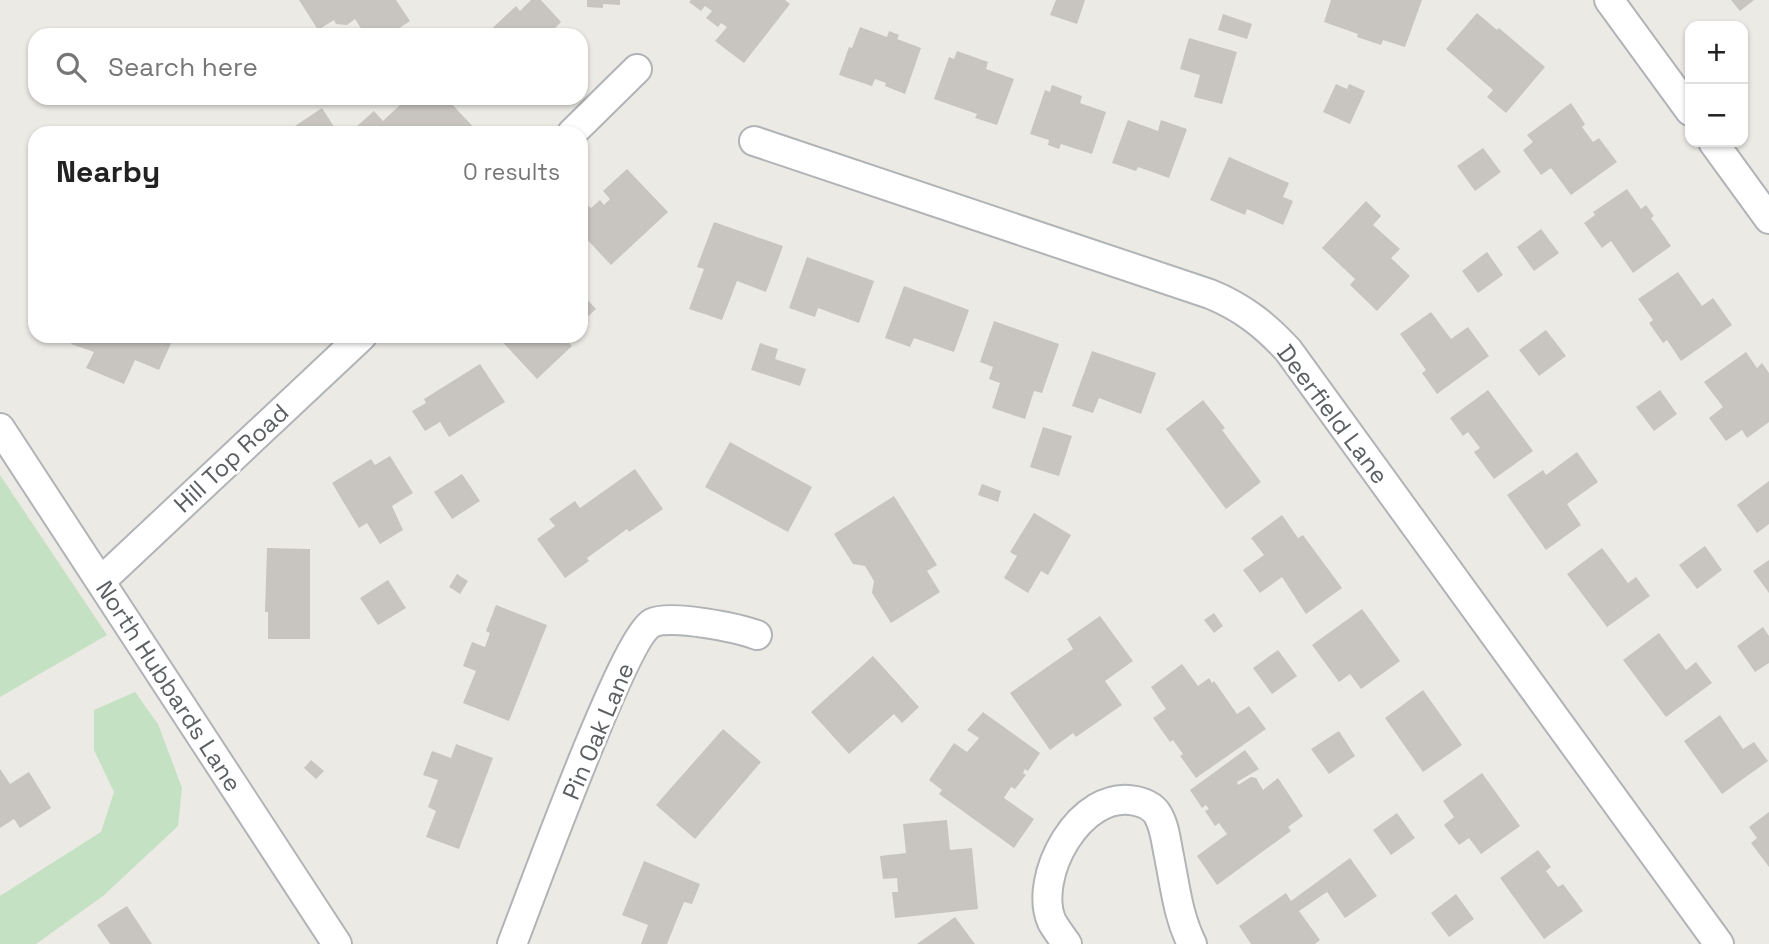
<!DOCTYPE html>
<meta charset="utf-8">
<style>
:root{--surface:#fff;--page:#f2f2f2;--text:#222;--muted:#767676;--line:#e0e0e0}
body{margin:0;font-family:"Space Grotesk",sans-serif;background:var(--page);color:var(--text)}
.controls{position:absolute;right:21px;top:21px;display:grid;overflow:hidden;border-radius:14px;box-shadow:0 2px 5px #0004}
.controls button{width:63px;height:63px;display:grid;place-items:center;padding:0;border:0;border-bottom:2px solid var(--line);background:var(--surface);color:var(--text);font:35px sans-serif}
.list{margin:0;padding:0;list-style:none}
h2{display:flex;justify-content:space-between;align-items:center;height:91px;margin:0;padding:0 28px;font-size:30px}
h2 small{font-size:23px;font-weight:400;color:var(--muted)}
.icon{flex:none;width:38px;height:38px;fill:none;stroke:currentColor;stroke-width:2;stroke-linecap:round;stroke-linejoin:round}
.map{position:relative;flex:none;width:1769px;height:944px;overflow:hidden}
.search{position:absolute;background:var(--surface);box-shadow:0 2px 5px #0004;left:28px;top:28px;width:560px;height:77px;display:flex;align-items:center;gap:18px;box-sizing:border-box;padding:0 24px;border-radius:21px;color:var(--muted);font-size:26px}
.panel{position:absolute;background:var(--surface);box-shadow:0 2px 5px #0004;left:28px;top:126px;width:560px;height:217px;border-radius:21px}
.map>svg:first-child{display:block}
.green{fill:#c5e1c3}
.building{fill:#c8c5c0}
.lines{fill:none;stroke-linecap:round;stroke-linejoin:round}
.minor-casing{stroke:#b1b4b7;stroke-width:32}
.minor{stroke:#fff;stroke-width:28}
.labels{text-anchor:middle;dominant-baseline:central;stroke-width:6;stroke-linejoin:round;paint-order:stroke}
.street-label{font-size:24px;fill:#5c5f62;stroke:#fff}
</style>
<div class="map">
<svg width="1769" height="944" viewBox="0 0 1769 944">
<rect width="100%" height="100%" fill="#eceae4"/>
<path class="green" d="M 0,475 L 107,635 L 0,697 Z
M 135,692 L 158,724 L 182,788 L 178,826 L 103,896 L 36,944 L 0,944 L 0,896 L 101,832 L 114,792 L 94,750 L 94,710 Z"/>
<path class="building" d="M 299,0 L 396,0 L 410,21 L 389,35 L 365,35 L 355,19 L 347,25 L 336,24 L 334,20 L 318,30 Z
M 531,0 L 541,0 L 561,22 L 548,35 L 485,35 L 516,6 L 520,11 Z
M 587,0 L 620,0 L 620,5 L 603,4 L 603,8 L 587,7 Z
M 691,0 L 785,0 L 790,4 L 744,63 L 715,41 L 727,27 L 721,23 L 718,27 L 706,18 L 712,11 L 705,6 L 701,11 L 689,2 Z
M 1056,0 L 1085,0 L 1077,24 L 1050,15 Z
M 1331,0 L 1422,0 L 1405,47 L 1383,40 L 1381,45 L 1357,37 L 1358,34 L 1324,22 Z
M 1731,0 L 1754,0 L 1740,11 Z
M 1477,13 L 1497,30 L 1499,28 L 1545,67 L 1506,113 L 1487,97 L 1493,90 L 1446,49 Z
M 1223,14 L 1252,24 L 1247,39 L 1218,30 Z
M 860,27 L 887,37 L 889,31 L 899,35 L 897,39 L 921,48 L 905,94 L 885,86 L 886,83 L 875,79 L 872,86 L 839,75 L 849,47 L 852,48 Z
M 1189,38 L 1237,52 L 1222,104 L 1194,97 L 1200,75 L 1180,69 Z
M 957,51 L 988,62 L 986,69 L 1014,79 L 997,125 L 975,118 L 977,114 L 934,99 L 949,57 L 954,59 Z
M 1336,84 L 1347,89 L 1349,84 L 1365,91 L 1350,124 L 1323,112 Z
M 1052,85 L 1082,96 L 1080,103 L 1106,112 L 1092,154 L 1061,144 L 1059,149 L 1048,145 L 1049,140 L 1030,134 L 1045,90 L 1050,92 Z
M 393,98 L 446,98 L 479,133 L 362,133 L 356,127 L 374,111 L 383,121 L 400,105 Z
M 1571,103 L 1585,124 L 1582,127 L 1593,142 L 1599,138 L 1617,162 L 1571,195 L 1551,168 L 1541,175 L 1523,150 L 1533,142 L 1527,135 Z
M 322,108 L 338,133 L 295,133 L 292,128 Z
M 1128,120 L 1158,131 L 1161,120 L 1187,129 L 1169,178 L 1138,167 L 1136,171 L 1112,163 Z
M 1483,148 L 1501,172 L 1475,191 L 1457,166 Z
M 1229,157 L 1289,183 L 1283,197 L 1293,201 L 1283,225 L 1247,209 L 1245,215 L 1210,200 Z
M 627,169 L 668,212 L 611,265 L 581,233 L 581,212 L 588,206 L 591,208 L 600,200 L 604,205 L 610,199 L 603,191 Z
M 1627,189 L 1641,209 L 1646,205 L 1654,216 L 1651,218 L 1671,246 L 1633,273 L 1611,241 L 1602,248 L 1584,223 L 1595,215 L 1593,212 Z
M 1366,201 L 1381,216 L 1373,225 L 1400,249 L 1391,258 L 1410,276 L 1377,311 L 1350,285 L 1355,279 L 1322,248 Z
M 714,222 L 783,246 L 766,292 L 737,281 L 722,320 L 689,309 L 704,269 L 697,267 Z
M 1541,229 L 1559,253 L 1534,271 L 1517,247 Z
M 1487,252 L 1503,275 L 1478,293 L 1462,271 Z
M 807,257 L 874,281 L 859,323 L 818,308 L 815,317 L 789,308 Z
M 1678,272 L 1702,306 L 1713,298 L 1732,325 L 1681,361 L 1667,340 L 1663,343 L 1649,323 L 1653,320 L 1638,299 Z
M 904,286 L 969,310 L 954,352 L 914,338 L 910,347 L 885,338 Z
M 581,293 L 596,309 L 581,323 Z
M 1431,312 L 1451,339 L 1468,327 L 1489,356 L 1437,394 L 1422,373 L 1426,370 L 1400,334 Z
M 994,321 L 1059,344 L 1042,393 L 1034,391 L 1025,419 L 992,408 L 1000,383 L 989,379 L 993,367 L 980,362 Z
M 1546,330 L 1566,356 L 1539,376 L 1519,350 Z
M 75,336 L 162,336 L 172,341 L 159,370 L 135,360 L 124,384 L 86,368 L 94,352 L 71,344 Z
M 497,336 L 567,336 L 565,338 L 572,346 L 537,379 Z
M 760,343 L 778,349 L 775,359 L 806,369 L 800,386 L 751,370 Z
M 1092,351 L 1156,373 L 1141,414 L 1099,398 L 1093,413 L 1072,406 Z
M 1746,352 L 1757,368 L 1762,363 L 1769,373 L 1769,422 L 1747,438 L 1742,430 L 1726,441 L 1709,418 L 1723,407 L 1704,382 Z
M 480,364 L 505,402 L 449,437 L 440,422 L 425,431 L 412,411 L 426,403 L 424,399 Z
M 1488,390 L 1533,451 L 1494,479 L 1474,452 L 1480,448 L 1468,432 L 1463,436 L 1450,418 Z
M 1660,390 L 1677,414 L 1654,431 L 1636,407 Z
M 1203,400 L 1225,428 L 1222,430 L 1261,482 L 1226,509 L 1166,429 Z
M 1043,427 L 1072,436 L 1059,476 L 1030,467 Z
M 730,442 L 812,487 L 788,532 L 705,487 Z
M 1577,452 L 1598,482 L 1567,504 L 1581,525 L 1546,550 L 1507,495 L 1543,470 L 1546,475 Z
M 390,456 L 413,493 L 392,506 L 403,530 L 380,544 L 367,523 L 359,528 L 332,483 L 371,459 L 375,465 Z
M 635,469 L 663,509 L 629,532 L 627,529 L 587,558 L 589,561 L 565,578 L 537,539 L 555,526 L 549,519 L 575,501 L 580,508 Z
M 462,474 L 480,501 L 452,519 L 434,492 Z
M 1769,481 L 1769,524 L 1757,533 L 1737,505 Z
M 982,484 L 1001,491 L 998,502 L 978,495 Z
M 894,496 L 937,565 L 927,571 L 940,592 L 891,623 L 872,593 L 874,581 L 865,566 L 853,564 L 834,534 Z
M 1034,513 L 1071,535 L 1048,575 L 1041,571 L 1028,593 L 1004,578 L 1017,556 L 1010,552 Z
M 1282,515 L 1298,538 L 1303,535 L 1342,588 L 1306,614 L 1282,577 L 1260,593 L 1243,570 L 1264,555 L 1251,538 Z
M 1705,546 L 1722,570 L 1697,589 L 1679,565 Z
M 267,548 L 310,549 L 310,639 L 268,639 L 268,612 L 265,612 Z
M 1602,548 L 1628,583 L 1636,577 L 1650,596 L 1607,627 L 1567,574 Z
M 1769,560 L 1769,593 L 1753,571 Z
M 457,574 L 468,581 L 460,594 L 449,587 Z
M 388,580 L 406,608 L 378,625 L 360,598 Z
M 496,605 L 547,625 L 509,721 L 463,703 L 476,671 L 463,666 L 472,642 L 485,647 L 490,633 L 486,631 Z
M 1362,609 L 1400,661 L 1361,689 L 1350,674 L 1339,682 L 1312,645 Z
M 1214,613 L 1223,626 L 1214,633 L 1204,620 Z
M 1100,616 L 1133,661 L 1105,681 L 1122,705 L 1076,737 L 1073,733 L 1050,750 L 1010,693 L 1073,649 L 1067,639 Z
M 1763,627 L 1769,636 L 1769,663 L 1755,672 L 1737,646 Z
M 1659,633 L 1686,670 L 1696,662 L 1712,683 L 1666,717 L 1623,660 Z
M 1278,650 L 1297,676 L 1272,694 L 1253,668 Z
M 873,656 L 919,707 L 902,723 L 894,714 L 849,754 L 811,712 Z
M 1182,664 L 1198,686 L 1209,678 L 1212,683 L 1214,681 L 1237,714 L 1249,706 L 1266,729 L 1196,778 L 1180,756 L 1183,754 L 1173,740 L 1170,742 L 1153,718 L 1166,709 L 1151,687 Z
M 1423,690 L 1462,745 L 1423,772 L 1385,718 Z
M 983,712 L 1040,753 L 1028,771 L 1025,769 L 1023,773 L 1026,775 L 1015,789 L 1011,787 L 1004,798 L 1034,819 L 1014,848 L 939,794 L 942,790 L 929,780 L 954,743 L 967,752 L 979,738 L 967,730 Z
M 1720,715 L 1743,749 L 1754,742 L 1768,761 L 1722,794 L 1684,741 Z
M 723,729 L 761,762 L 695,839 L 656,805 Z
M 1339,731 L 1355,756 L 1329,774 L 1311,749 Z
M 456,744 L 493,758 L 459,849 L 426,837 L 436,811 L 428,807 L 438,780 L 423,775 L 432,751 L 451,758 Z
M 1245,750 L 1259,769 L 1237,782 L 1238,785 L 1251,777 L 1256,778 L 1263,790 L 1278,778 L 1303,816 L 1288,827 L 1291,831 L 1217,885 L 1197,856 L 1227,834 L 1219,823 L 1215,826 L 1205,811 L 1209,809 L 1206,805 L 1202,808 L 1190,790 Z
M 311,760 L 324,771 L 316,779 L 304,768 Z
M 0,769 L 10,784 L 29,772 L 51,808 L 20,828 L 14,819 L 0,828 Z
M 1482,773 L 1520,826 L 1481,854 L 1469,838 L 1459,845 L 1444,825 L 1454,817 L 1443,801 Z
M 1769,812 L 1769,867 L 1751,843 L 1757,838 L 1749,827 Z
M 1397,813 L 1415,838 L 1391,855 L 1373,830 Z
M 947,820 L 950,850 L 972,848 L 978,909 L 895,918 L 892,892 L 898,892 L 897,878 L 883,879 L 880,856 L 906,853 L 903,824 Z
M 1538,850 L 1551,867 L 1546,871 L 1558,887 L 1563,884 L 1583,911 L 1544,939 L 1500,878 Z
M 1350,858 L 1377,896 L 1345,918 L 1327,892 L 1299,911 L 1320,940 L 1315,944 L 1251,944 L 1239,926 L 1286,893 L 1291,901 Z
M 644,861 L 700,884 L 692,904 L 684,902 L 667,944 L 641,944 L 648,925 L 622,915 Z
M 1456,894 L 1474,919 L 1449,937 L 1431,913 Z
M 127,906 L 152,944 L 110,944 L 97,925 Z
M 955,917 L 975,944 L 917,944 Z"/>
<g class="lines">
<g class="minor-casing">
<path id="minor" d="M 1609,0 L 1690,111
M 572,133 L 637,69
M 754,141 L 1210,294 C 1242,307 1265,325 1288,350 L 1719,944
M 1713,142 L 1769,219
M 0,428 L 337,944
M 101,581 L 362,336
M 512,944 C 530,898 624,638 652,623 C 670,614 738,628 757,635
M 1067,944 C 1062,937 1056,929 1052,922 C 1032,878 1080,788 1136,801 C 1145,803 1153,806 1158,815 C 1165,827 1166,842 1169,856 C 1175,886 1178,916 1192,944"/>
</g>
<use href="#minor" class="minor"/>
</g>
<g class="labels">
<g class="street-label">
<text transform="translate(1333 414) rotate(53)">Deerfield Lane</text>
<text transform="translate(231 458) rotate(-43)">Hill Top Road</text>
<text transform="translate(169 686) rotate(57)">North Hubbards Lane</text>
<text transform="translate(598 731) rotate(-67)">Pin Oak Lane</text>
</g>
</g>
</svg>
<div class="controls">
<button>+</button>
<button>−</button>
</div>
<div class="search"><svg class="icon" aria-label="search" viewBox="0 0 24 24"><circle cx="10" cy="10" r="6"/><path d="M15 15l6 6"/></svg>Search here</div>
<section class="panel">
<h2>Nearby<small>0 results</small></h2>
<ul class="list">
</ul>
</section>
</div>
